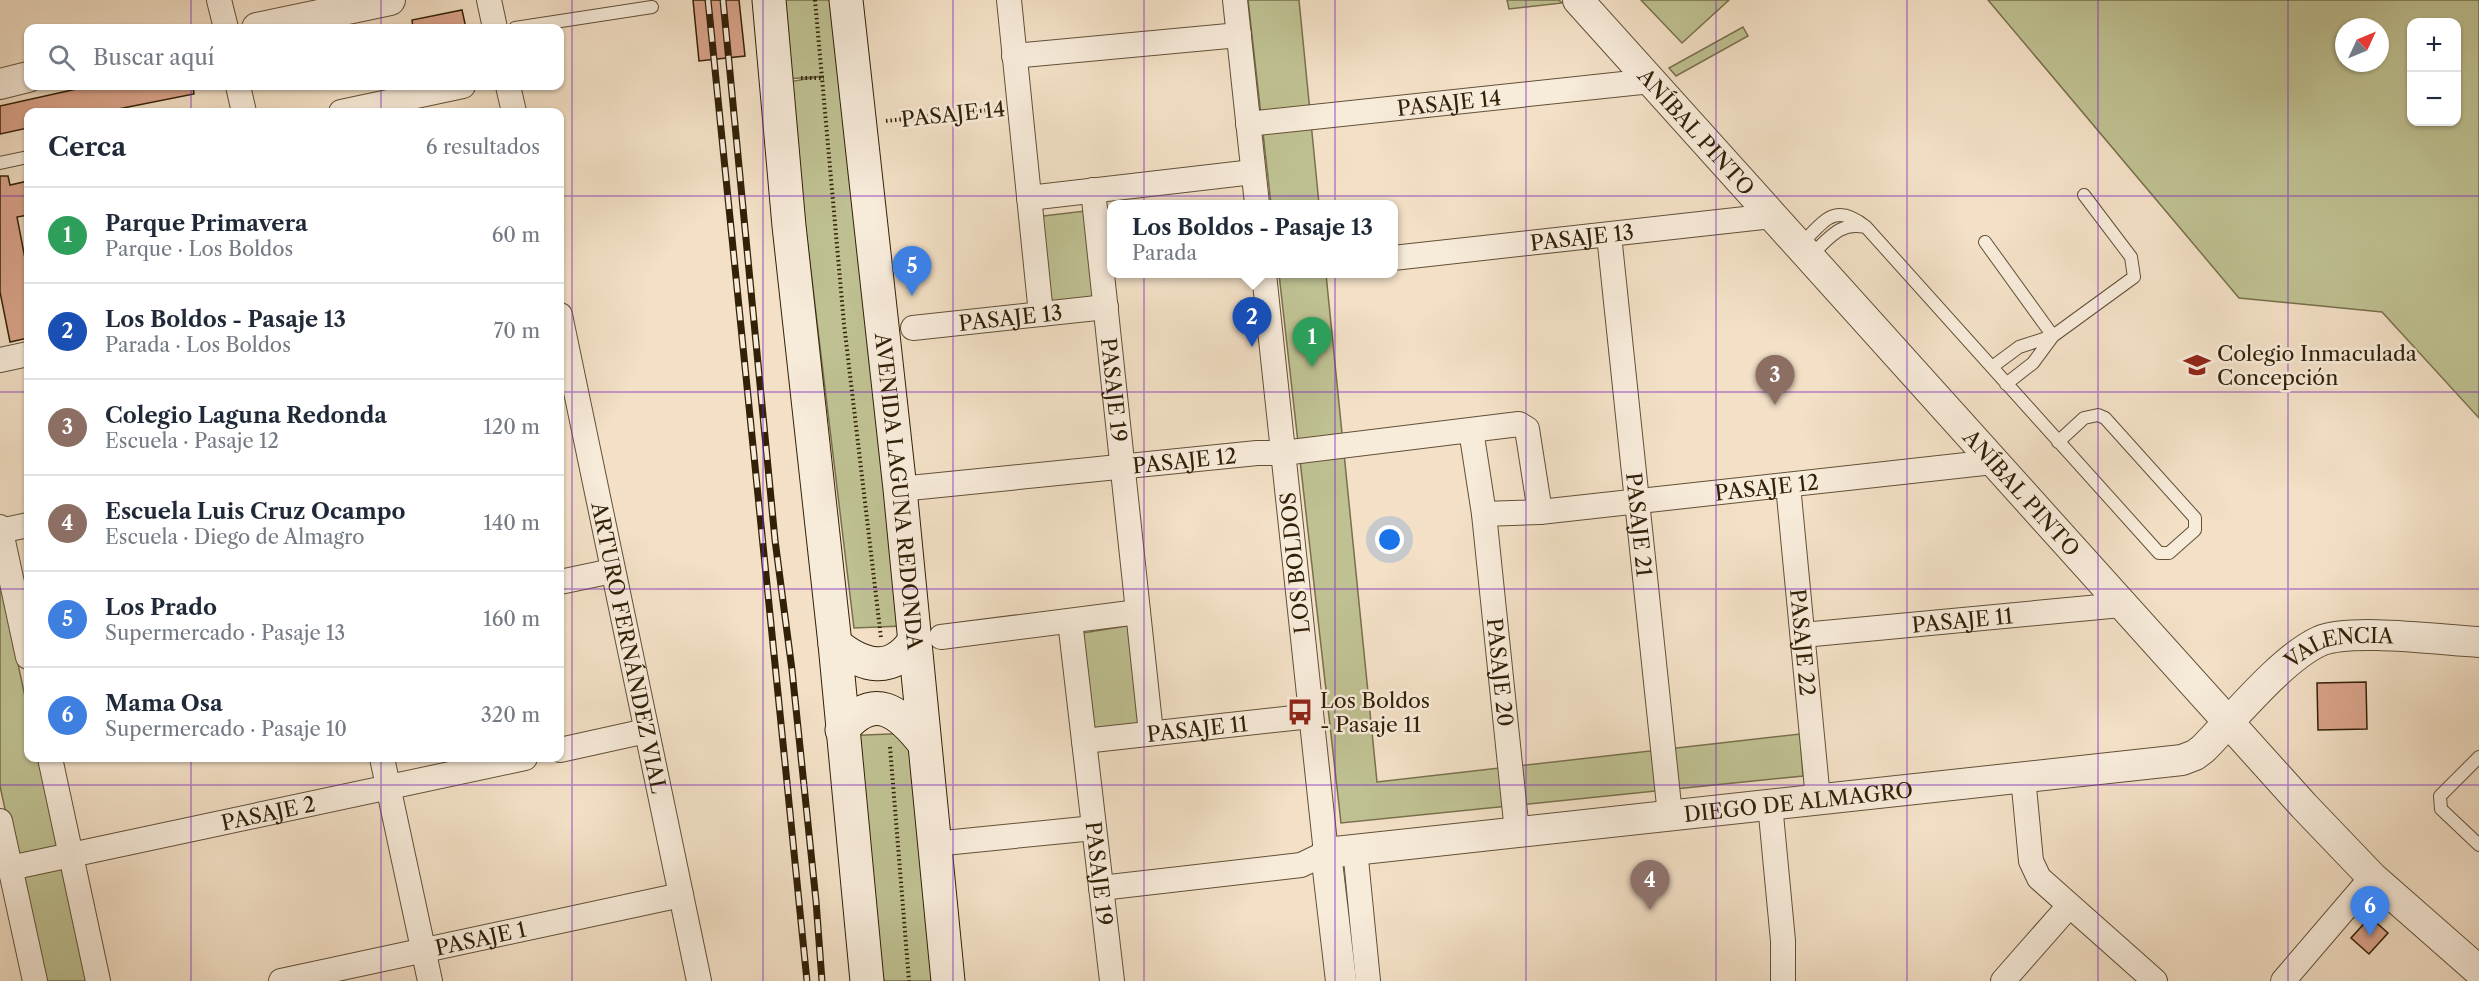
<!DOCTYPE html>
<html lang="es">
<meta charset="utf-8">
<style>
:root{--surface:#fff;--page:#f6f6f7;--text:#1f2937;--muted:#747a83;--line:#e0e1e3;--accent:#0f766e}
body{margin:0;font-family:"Libre Caslon Text",serif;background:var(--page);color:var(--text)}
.controls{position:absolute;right:18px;top:18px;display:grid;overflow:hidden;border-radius:12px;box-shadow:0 2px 4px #0004}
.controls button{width:54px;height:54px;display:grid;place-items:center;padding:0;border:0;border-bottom:2px solid var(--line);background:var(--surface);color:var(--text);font:30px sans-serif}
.compass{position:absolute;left:2335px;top:18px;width:54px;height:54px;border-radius:50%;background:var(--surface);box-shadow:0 2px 4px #0004;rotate:46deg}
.you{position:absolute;left:1390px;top:540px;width:21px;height:21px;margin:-15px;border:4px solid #fff;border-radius:50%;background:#1a73e8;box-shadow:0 0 0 9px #1a73e833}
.badge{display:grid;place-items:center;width:39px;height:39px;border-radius:50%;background:var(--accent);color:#fff;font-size:20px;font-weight:700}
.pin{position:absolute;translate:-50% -50px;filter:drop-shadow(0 2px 3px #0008)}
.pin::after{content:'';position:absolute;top:32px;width:21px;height:18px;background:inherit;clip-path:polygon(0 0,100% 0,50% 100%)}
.popup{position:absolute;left:1107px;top:200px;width:291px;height:78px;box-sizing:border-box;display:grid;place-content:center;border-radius:12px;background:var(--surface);filter:drop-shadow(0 2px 4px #0005);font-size:20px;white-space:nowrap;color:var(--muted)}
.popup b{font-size:22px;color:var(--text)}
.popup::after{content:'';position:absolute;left:50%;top:100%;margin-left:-12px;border:12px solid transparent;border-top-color:var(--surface)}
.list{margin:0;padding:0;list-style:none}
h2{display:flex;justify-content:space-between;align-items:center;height:78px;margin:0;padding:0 24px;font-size:26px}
h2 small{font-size:20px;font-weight:400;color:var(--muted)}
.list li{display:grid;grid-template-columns:39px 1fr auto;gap:18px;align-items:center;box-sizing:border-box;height:96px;padding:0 24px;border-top:2px solid var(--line)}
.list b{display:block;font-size:22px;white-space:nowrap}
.list p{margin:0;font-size:20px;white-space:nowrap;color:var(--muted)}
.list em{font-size:20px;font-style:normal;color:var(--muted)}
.icon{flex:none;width:33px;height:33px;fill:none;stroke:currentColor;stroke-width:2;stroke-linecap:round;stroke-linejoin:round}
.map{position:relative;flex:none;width:2479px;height:981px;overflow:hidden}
.search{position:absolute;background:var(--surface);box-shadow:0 2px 4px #0004;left:24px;top:24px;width:540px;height:66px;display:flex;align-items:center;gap:15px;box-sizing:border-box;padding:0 21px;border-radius:12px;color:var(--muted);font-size:22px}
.panel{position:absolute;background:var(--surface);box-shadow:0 2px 4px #0004;left:24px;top:108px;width:540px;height:654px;border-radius:12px}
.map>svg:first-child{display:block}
.green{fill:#bfc192;stroke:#78704c;stroke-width:1.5;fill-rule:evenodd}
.building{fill:#dba48b;stroke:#322007;stroke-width:1.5}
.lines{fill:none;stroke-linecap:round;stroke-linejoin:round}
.service-casing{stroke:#625037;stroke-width:14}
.minor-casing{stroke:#625037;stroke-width:26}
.tertiary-casing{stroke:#625037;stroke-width:32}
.secondary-casing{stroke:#322007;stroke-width:35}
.path{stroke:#322007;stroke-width:4;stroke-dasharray:1.5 3;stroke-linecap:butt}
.service{stroke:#f7ebda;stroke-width:12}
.minor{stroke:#f7ebda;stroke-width:24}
.tertiary{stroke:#f7ebda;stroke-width:30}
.secondary{stroke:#f7ebda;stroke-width:33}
.rail-casing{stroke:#322007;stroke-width:7}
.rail{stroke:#f7ebda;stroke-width:4.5;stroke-dasharray:14;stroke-linecap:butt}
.grid{fill:none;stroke:#7b2cbf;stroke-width:1.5;stroke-opacity:0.55}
.labels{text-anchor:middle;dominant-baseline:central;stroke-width:5;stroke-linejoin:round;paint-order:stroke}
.street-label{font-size:21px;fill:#322007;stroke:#f7ebda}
.poi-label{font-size:21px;fill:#322007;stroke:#f7ebda;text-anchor:start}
</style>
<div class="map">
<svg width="2479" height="981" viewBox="0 0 2479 981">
<rect width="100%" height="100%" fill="#f3e0c6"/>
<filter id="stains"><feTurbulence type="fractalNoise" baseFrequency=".00333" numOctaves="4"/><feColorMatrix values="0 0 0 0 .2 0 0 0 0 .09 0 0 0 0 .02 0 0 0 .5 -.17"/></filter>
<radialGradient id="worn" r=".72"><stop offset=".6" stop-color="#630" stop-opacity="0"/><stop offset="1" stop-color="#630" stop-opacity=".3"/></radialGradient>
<path class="green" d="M 780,0 L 832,0 L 902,626 L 854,628 L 788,82 L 824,76 L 787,79 Z
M 1248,0 L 1299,0 L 1319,204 L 1271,204 Z
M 1507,0 L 1559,0 L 1562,3 L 1509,9 Z
M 1641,0 L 1729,0 L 1682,43 Z
M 1988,0 L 2479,0 L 2479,418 L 2382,312 L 2239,298 ZM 2412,22 L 2456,22 L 2456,122 L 2412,122 ZM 2344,27 L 2380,27 L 2380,63 L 2344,63 Z
M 1743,27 L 1748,36 L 1676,76 L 1669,68 Z
M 1085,211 L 1096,307 L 1045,313 L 1035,217 Z
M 1279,274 L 1326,274 L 1377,782 L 1800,734 L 1803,776 L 1341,823 Z
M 0,579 L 28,711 L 28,758 L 39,758 L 87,981 L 42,981 L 0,786 Z
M 1132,625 L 1144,727 L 1095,731 L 1083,633 Z
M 913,733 L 936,981 L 884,981 L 842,736 Z"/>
<path class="building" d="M 693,0 L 739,0 L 745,56 L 699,61 Z
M 462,10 L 466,28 L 413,28 L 412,20 Z
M 90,86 L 193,86 L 194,94 L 103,112 L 28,112 L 28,128 L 0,134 L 0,106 Z
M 0,176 L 8,176 L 10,185 L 28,181 L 28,215 L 17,217 L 28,274 L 28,338 L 10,342 L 0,292 Z
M 2366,682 L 2367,729 L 2318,730 L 2317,683 Z
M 2370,917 L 2388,933 L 2369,954 L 2351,938 Z"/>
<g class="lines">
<g class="service-casing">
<path id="service" d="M 515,28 L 652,7
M 0,163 L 28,157
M 1985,242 L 2053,336
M 1800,245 C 1824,222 1834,201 1866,227 L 2159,553 L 2169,553 L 2195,530 L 2195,518 L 2105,418 L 2098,415 L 2084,418 L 2058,442
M 1810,256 C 1828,240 1839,221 1865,227
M 1992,367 L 2019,347 L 2053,336
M 2006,384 L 2033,363 L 2053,336 L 2134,277 L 2131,257 L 2084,195
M 2479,757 L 2440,796 L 2441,809 L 2479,845"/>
</g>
<g class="minor-casing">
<g id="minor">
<path d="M 219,0 L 226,28"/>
<path d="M 489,0 L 495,28"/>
<path d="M 1009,0 L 1041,314"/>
<path d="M 1235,0 L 1257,204"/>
<path d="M 1014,56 L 1239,35"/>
<path d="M 238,86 L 244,112"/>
<path d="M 508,86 L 514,112"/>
<path d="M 341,112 L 463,86"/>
<path id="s1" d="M 1248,124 L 1651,81"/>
<path id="s2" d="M 1093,190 L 1151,733"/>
<path d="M 1029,198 L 1253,172"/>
<path id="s3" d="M 1609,235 L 1670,815"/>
<path id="s4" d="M 1393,258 L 1772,216"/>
<path id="s5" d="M 560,315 L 699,981"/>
<path id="s6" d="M 913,328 L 1106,307"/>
<path d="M 0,360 L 28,354"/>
<path id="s7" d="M 1788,485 L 1818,799"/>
<path id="s8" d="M 900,489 L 1257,453 L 1283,453 L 1519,424 L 1527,429 L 1540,512 L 1484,514 L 1471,430"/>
<path id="s9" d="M 1540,512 L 1993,462"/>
<path id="s10" d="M 1484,514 L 1517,832"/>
<path d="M 0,527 L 28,657"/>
<path d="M 0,531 L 28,525"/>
<path d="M 560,582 L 612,571"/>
<path id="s11" d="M 1070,621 L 1112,981"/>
<path id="s12" d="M 1803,635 L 2121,605"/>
<path d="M 941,637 L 1138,612"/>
<path id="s13" d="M 1084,741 L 1311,716"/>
<path d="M 560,750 L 646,731"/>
<path d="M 50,758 L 98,981"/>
<path d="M 382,758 L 430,981"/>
<path d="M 2023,777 L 2031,861 L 2039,878 L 2155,981"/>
<path d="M 1770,804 L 1783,941 L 1783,981"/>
<path d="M 0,821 L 35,981"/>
<path d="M 934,844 L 1094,828"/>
<path d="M 1355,849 L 1368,981"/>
<path id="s14" d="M 10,868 L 525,758"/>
<path d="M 1101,888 L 1301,865 L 1326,853 L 1264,274"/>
<path id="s15" d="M 281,981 L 681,895"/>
<path d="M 2003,981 L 2069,906"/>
<path d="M 2283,981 L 2372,877"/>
</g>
</g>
<g class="tertiary-casing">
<g id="tertiary">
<path id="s16" d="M 1578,0 L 2304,806 L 2372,877 L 2479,971"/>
<path d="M 257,28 L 390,0"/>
<path d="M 0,84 L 28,77"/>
<path id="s17" d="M 1341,981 L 1326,853 L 2182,760 L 2195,755 L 2203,749 C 2233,719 2282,658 2320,641 C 2351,628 2441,640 2479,642"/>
</g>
</g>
<g class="secondary-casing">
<g id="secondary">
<path d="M 769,0 L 789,226 L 835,644 L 867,981"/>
<path id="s18" d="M 846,0 L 900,489 L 948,981"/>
<path d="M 835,644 C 863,667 892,675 915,640"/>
<path d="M 842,730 C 874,691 899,711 924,743"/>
</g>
</g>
<path class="path" d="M 815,0 L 844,324 L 881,638
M 801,78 L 824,78
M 886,121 L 999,109
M 890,747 L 909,981"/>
<use href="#service" class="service"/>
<use href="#minor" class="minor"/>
<use href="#tertiary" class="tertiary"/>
<use href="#secondary" class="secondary"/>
<g class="rail-casing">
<path id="rail" d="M 708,0 L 807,981
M 723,0 L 775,540 L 792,670 L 816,901 L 822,981"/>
</g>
<use href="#rail" class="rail"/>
</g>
<path class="grid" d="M 191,0 L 191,28M 381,0 L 381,28M 572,0 L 572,981M 763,0 L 763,981M 953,0 L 953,981M 1144,0 L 1144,981M 1335,0 L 1335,981M 1526,0 L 1526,981M 1716,0 L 1716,981M 1907,0 L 1907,981M 2098,0 L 2098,981M 2288,0 L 2288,981M 191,86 L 191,112M 381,86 L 381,112M 0,196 L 28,196M 560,196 L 2479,196M 0,392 L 28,392M 560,392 L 2479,392M 0,589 L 28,589M 560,589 L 2479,589M 191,758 L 191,981M 381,758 L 381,981M 0,785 L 2479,785"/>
<defs>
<g id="school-bare" transform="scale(2.07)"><path d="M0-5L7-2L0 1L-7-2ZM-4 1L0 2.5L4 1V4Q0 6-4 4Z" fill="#8f2418" stroke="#f7ebda" stroke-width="2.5" paint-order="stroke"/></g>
<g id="bus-bare" transform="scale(2.07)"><path d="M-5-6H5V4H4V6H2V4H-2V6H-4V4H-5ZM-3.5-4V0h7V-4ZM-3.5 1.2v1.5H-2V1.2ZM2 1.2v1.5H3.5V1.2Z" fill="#8f2418" stroke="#f7ebda" stroke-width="2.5" paint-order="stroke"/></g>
</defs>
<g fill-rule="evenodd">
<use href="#school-bare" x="2197" y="365"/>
<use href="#bus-bare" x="1300" y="712"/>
</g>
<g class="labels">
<g class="street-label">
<text stroke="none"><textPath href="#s1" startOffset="202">PASAJE 14</textPath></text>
<text transform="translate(953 114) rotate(-6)">PASAJE 14</text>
<text stroke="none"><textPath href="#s16" startOffset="177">ANÍBAL PINTO</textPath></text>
<text stroke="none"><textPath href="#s4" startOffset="190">PASAJE 13</textPath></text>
<text stroke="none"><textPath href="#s6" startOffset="98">PASAJE 13</textPath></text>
<text stroke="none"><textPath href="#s2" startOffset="201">PASAJE 19</textPath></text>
<text stroke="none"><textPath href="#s8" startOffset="286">PASAJE 12</textPath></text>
<text stroke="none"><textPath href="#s9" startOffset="228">PASAJE 12</textPath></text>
<text stroke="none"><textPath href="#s18" startOffset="494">AVENIDA LAGUNA REDONDA</textPath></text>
<text stroke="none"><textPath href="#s16" startOffset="663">ANÍBAL PINTO</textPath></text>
<text stroke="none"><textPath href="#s3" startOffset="291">PASAJE 21</textPath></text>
<text transform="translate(1295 563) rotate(-96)">LOS BOLDOS</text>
<text stroke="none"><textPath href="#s12" startOffset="160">PASAJE 11</textPath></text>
<text stroke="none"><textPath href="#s7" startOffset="158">PASAJE 22</textPath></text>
<text stroke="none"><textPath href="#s5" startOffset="340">ARTURO FERNÁNDEZ VIAL</textPath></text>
<text stroke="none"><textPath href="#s17" startOffset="1191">VALENCIA</textPath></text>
<text stroke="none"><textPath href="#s10" startOffset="159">PASAJE 20</textPath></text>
<text stroke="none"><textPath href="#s13" startOffset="114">PASAJE 11</textPath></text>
<text stroke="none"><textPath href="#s17" startOffset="604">DIEGO DE ALMAGRO</textPath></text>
<text stroke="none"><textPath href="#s14" startOffset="264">PASAJE 2</textPath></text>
<text stroke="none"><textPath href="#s11" startOffset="254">PASAJE 19</textPath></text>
<text stroke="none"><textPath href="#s15" startOffset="204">PASAJE 1</textPath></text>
</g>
<g class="poi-label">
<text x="2217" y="353">Colegio Inmaculada<tspan x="2217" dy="24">Concepción</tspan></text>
<text x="1320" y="700">Los Boldos<tspan x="1320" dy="24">- Pasaje 11</tspan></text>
</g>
</g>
<rect width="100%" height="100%" filter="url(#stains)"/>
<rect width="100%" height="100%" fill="url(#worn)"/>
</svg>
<div class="controls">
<button>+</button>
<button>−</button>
</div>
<svg class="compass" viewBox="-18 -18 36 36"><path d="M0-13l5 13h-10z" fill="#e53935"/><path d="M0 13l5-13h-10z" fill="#747a83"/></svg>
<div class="you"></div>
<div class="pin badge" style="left:1312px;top:367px;background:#2e9e5b">1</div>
<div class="pin badge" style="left:1252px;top:347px;background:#1a4fb4">2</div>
<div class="popup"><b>Los Boldos - Pasaje 13</b>Parada</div>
<div class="pin badge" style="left:1775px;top:405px;background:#8d6e63">3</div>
<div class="pin badge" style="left:1650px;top:910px;background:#8d6e63">4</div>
<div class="pin badge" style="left:912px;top:296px;background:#3f7fe0">5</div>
<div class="pin badge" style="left:2370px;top:936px;background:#3f7fe0">6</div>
<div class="search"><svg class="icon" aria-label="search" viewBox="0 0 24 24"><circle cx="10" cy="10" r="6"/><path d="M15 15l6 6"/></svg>Buscar aquí</div>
<section class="panel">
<h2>Cerca<small>6 resultados</small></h2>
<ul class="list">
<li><span class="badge" style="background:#2e9e5b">1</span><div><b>Parque Primavera</b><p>Parque · Los Boldos</p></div><em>60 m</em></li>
<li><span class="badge" style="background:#1a4fb4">2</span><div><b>Los Boldos - Pasaje 13</b><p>Parada · Los Boldos</p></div><em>70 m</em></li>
<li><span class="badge" style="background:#8d6e63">3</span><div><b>Colegio Laguna Redonda</b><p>Escuela · Pasaje 12</p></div><em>120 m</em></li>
<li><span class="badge" style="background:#8d6e63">4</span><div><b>Escuela Luis Cruz Ocampo</b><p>Escuela · Diego de Almagro</p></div><em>140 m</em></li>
<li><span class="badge" style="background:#3f7fe0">5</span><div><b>Los Prado</b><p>Supermercado · Pasaje 13</p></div><em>160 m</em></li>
<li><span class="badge" style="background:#3f7fe0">6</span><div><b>Mama Osa</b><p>Supermercado · Pasaje 10</p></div><em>320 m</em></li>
</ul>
</section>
</div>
